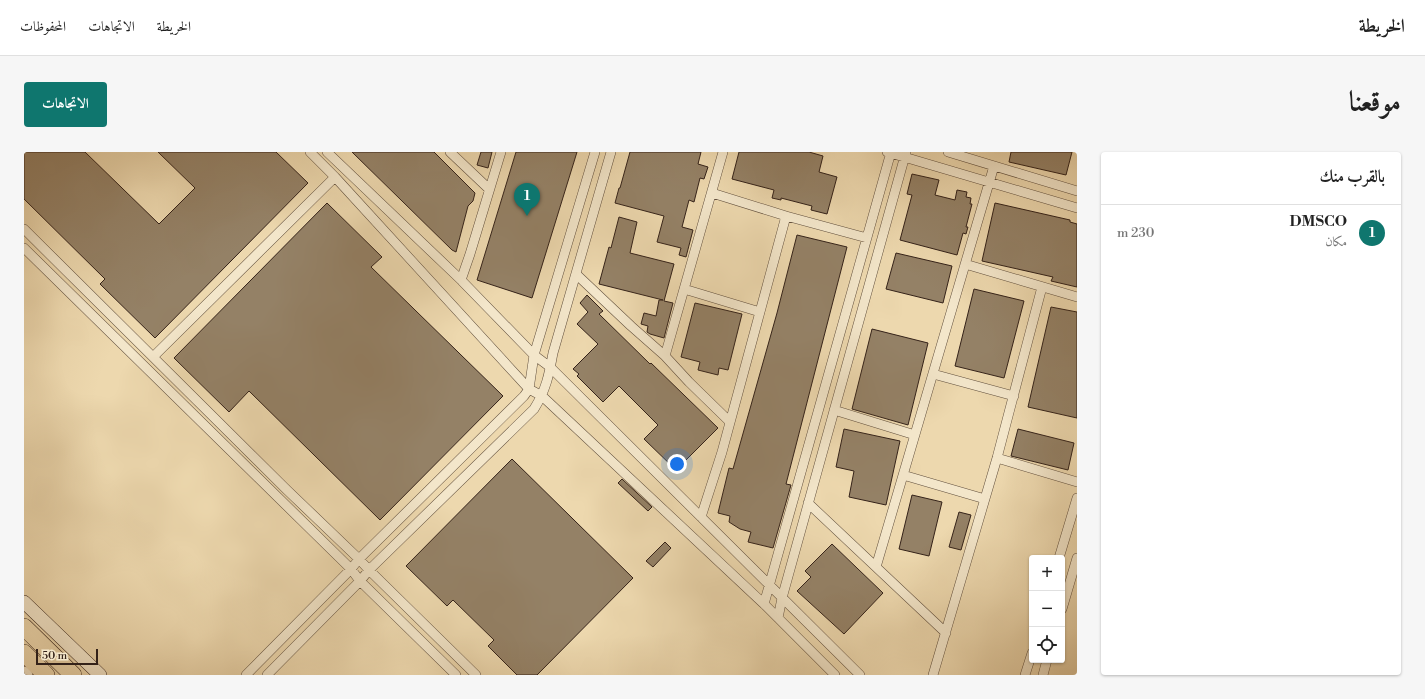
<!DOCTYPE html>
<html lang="ar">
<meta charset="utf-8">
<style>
:root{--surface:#fff;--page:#f6f6f6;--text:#222;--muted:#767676;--line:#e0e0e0;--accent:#0f766e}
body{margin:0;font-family:"Libre Bodoni",Amiri,serif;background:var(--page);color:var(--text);direction:rtl}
.controls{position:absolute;right:12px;bottom:12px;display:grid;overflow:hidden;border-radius:4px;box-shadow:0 1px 3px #0004}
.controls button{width:36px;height:36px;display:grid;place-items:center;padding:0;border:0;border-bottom:1px solid var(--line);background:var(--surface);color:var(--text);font:20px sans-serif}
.scale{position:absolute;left:12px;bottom:10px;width:62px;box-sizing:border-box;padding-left:4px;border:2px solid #342219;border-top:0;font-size:11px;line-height:14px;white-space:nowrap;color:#342219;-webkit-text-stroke:3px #f3e6ca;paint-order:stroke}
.you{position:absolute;left:653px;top:312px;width:14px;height:14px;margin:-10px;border:3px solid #fff;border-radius:50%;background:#1a73e8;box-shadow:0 0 0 6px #1a73e833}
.badge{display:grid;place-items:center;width:26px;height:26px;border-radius:50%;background:var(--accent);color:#fff;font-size:13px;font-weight:700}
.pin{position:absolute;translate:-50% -33px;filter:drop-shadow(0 1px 2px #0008)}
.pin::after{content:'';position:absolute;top:21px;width:14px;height:12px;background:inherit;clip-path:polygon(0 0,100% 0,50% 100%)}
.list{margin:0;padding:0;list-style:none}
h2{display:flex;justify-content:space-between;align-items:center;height:52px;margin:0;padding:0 16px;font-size:17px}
h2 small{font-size:13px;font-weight:400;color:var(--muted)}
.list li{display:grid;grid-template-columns:26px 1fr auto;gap:12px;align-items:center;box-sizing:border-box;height:56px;padding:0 16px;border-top:1px solid var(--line)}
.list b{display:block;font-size:15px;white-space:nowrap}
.list p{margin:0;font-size:13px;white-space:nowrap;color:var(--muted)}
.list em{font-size:13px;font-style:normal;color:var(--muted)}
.icon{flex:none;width:22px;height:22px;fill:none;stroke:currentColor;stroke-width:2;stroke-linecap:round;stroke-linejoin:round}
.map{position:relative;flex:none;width:1053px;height:523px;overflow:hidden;direction:ltr;border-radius:4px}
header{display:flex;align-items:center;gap:24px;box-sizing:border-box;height:56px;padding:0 20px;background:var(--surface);border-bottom:1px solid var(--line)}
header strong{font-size:19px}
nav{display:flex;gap:22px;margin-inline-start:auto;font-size:14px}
.intro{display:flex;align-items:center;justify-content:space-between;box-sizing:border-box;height:96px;padding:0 24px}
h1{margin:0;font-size:28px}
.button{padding:10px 18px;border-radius:4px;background:var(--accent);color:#fff;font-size:14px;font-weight:700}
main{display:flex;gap:24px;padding:0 24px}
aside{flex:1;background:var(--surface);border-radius:4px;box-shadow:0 1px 3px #0004}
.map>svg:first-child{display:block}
.building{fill:#948166;stroke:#342219}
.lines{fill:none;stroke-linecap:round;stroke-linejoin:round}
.minor-casing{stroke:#62503e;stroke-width:10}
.secondary-casing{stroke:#342219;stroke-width:14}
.motorway-casing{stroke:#342219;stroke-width:18}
.minor{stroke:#f3e6ca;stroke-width:9}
.secondary{stroke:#f3e6ca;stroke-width:13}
.motorway{stroke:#edd8ae;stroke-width:17}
</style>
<header>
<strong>الخريطة</strong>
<nav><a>الخريطة</a><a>الاتجاهات</a><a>المحفوظات</a></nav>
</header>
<div class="intro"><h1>موقعنا</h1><a class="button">الاتجاهات</a></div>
<main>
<aside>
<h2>بالقرب منك<small></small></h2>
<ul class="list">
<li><span class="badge">1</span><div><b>DMSCO</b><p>مكان</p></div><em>230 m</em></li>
</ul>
</aside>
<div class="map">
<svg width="1053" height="523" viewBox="0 0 1053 523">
<rect width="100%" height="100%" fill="#edd8ae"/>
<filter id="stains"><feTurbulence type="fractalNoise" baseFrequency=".005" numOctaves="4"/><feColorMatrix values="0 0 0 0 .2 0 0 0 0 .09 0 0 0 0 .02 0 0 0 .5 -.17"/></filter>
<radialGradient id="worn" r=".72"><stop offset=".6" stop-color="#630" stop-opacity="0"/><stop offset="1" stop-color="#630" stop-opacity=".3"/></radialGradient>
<path class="building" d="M 0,0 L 61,0 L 135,72 L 171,36 L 134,0 L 252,0 L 284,31 L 131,186 L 76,132 L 81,127 L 0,47 Z
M 328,0 L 410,0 L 451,41 L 449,49 L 444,54 L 432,100 L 428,98 Z
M 457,0 L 468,0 L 464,16 L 453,13 Z
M 492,0 L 553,0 L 508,146 L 453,128 Z
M 606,0 L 677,0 L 674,12 L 684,15 L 680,27 L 676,26 L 670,50 L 665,48 L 658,75 L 669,78 L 662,105 L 655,103 L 657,96 L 633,90 L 640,64 L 591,51 L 595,36 L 596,36 Z
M 715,0 L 785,0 L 799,4 L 795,20 L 813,25 L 803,62 L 787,58 L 788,54 L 757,46 L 757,48 L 748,46 L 750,38 L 708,27 Z
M 987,0 L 1048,0 L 1042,23 L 985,10 Z
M 888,22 L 915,28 L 911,43 L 931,48 L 933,38 L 943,40 L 942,45 L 947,46 L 946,52 L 948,52 L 942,75 L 944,75 L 942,82 L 939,81 L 933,103 L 876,88 L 888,43 L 883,42 Z
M 303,51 L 358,105 L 347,115 L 479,244 L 356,368 L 225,239 L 205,260 L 150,206 Z
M 971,51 L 1046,68 L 1046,70 L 1053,72 L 1053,135 L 1027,129 L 1029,125 L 958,109 Z
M 595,65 L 613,70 L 606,101 L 650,112 L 640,149 L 649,151 L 640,186 L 626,182 L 623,180 L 624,174 L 617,172 L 620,161 L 632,164 L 635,148 L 639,148 L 575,132 L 585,95 L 587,96 Z
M 773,83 L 823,95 L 762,332 L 767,333 L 749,396 L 724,390 L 727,380 L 716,377 L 705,370 L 706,364 L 694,361 L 705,316 L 709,317 L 753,161 Z
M 872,101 L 928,114 L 919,151 L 862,137 Z
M 950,137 L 1000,149 L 980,226 L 931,214 Z
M 563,143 L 579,159 L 575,162 L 626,212 L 627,211 L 694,276 L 652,318 L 620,287 L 634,273 L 595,234 L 579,250 L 553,224 L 555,222 L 549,217 L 574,192 L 553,172 L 564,160 L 556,151 Z
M 671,151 L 718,162 L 704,218 L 695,216 L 694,223 L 674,218 L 676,210 L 657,205 Z
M 1027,155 L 1053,160 L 1053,266 L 1004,255 Z
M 848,177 L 904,191 L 884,273 L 828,257 Z
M 820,277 L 876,289 L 862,353 L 825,345 L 830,319 L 812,315 Z
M 994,277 L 1050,291 L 1044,318 L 987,304 Z
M 488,307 L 609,426 L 513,523 L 493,523 L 464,494 L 470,488 L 429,448 L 423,454 L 382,414 Z
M 598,327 L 628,355 L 624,359 L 594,331 Z
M 888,343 L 918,350 L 905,404 L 875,397 Z
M 935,360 L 947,363 L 937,398 L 925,395 Z
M 641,390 L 647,396 L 629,415 L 622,409 Z
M 808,392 L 859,441 L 820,482 L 773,439 L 787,425 L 781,419 Z"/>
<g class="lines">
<g class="minor-casing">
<path id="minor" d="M 286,0 L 311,25 L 505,237 L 518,244 L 740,452 L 811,523
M 303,0 L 437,128 L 510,203 L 526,215 L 836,523
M 426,0 L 465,37
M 863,0 L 1053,56
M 924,0 L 1053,39
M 688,41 L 762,64 L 843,86
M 0,77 L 263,338 L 335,407 L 345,418 L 452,523
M 0,96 L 327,417 L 336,429 L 432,523
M 941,112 L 1053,145
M 552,122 L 607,174 L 641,204 L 665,230 L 706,270
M 437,128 L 446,102 L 477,0
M 660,137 L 736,160
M 641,204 L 699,0
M 129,205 L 311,25
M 909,222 L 990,244
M 810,258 L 891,283
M 973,306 L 1053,330
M 879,323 L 961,347
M 784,351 L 922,481
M 677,365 L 698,300 L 762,64
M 1035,406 L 1053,346
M 852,415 L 970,14
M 740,452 L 867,0
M 1038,457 L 1053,406
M 754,466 L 758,446 L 882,0
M 222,523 L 327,417 L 335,407 L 500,244 L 505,237 L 510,203 L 571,0
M 243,523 L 336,429 L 345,418 L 510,257 C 522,238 525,223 529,201 L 587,0
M 909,523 L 973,306 L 1018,135
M 1001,523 L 1008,501
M 1019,523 L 1023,508"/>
</g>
<g class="secondary-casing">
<path id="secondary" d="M 0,450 L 76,523
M 0,521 L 2,523"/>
</g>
<g class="motorway-casing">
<path id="motorway" d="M 0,475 L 49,523
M 0,501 L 22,523"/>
</g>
<use href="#minor" class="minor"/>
<use href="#secondary" class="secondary"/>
<use href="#motorway" class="motorway"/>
</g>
<rect width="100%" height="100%" filter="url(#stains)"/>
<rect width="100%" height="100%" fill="url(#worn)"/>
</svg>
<div class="controls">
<button>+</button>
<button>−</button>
<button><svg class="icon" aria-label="locate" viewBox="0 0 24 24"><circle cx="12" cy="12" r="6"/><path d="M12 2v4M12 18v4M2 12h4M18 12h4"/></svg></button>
</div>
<div class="scale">50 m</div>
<div class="you"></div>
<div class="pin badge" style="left:503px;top:64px">1</div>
</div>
</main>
